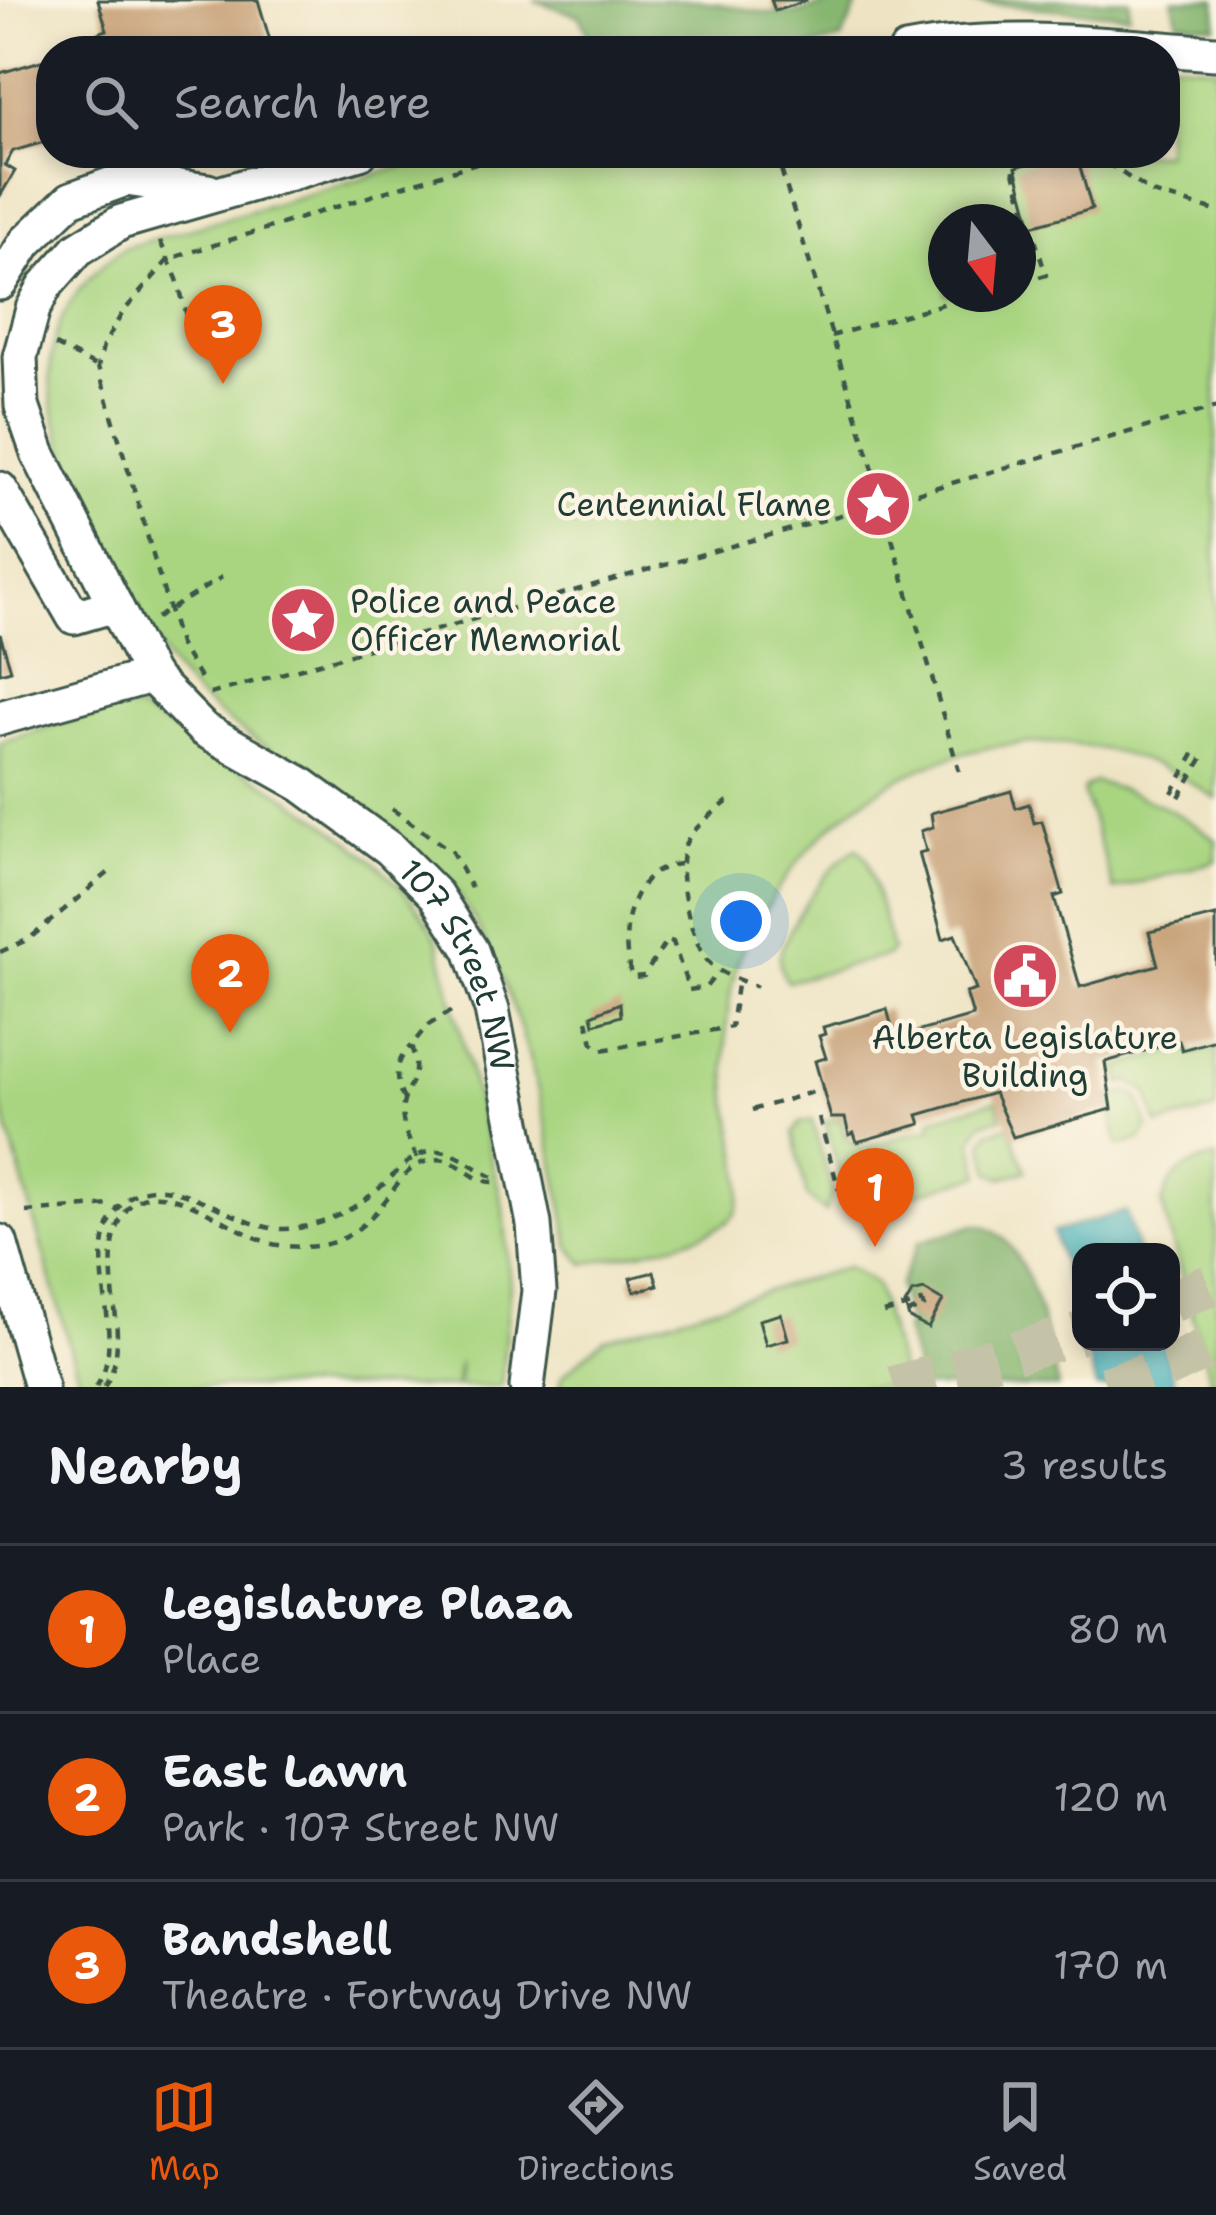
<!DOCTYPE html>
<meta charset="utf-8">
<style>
:root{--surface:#171b24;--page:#242831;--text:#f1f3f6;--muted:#9ea1a6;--line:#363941;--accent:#ea580c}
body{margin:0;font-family:"Shantell Sans",sans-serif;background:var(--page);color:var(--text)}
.controls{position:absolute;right:36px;bottom:36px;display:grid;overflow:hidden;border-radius:24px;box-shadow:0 6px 18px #0003}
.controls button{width:108px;height:108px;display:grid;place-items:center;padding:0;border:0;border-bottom:3px solid var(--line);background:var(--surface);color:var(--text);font:60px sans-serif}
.compass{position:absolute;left:928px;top:204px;width:108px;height:108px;border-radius:50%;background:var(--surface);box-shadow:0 6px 18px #0003;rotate:164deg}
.you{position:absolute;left:741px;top:921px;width:42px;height:42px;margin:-30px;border:9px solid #fff;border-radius:50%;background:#1a73e8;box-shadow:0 0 0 18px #1a73e833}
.badge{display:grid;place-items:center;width:78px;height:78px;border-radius:50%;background:var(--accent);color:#fff;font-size:39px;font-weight:700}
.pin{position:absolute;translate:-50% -99px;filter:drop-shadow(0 3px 6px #0008)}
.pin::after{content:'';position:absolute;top:63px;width:42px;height:36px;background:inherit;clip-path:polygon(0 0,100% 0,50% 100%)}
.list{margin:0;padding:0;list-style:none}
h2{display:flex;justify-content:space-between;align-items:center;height:156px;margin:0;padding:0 48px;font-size:51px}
h2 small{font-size:39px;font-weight:400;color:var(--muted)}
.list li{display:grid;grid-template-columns:78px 1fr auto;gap:36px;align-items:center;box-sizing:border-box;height:168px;padding:0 48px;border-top:3px solid var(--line)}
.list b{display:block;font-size:45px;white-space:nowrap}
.list p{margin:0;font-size:39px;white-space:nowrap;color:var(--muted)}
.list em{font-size:39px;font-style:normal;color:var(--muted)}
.icon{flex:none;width:66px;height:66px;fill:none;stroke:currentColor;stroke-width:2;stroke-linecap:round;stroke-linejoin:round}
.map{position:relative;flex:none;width:1216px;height:1387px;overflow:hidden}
.search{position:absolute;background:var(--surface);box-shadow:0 6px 18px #0003;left:36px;right:36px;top:36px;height:132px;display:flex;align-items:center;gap:30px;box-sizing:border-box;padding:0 42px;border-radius:48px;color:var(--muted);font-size:45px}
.sheet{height:660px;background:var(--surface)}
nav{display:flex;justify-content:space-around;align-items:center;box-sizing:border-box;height:168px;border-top:3px solid var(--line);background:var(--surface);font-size:33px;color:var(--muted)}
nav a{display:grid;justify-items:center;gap:6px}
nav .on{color:var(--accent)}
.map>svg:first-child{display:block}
.green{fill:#a9d581;stroke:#64895a;stroke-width:3;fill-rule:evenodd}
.forest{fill:#86b66f;stroke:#527a52;stroke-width:3}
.water{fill:#3aabb5;stroke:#2c7474;stroke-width:3}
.building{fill:#c59d73}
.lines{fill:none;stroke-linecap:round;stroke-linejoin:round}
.major-tunnel{stroke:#c5c3a7;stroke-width:42;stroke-dasharray:42 21;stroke-linecap:butt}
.minor-casing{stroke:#3e564a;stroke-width:39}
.path{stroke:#3e564a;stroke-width:4.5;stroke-dasharray:9 9;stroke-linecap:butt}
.minor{stroke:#fff;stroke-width:33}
.labels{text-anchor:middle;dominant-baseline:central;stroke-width:9;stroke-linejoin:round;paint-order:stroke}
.poi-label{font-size:33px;fill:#1f3d34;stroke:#fcf5e5;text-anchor:end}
.street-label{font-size:33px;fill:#1f3d34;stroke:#fcf5e5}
</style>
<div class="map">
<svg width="1216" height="1387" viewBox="0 0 1216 1387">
<rect width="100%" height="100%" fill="#fcf5e5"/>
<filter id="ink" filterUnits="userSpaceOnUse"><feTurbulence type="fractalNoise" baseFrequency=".00833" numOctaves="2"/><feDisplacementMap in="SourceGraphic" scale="24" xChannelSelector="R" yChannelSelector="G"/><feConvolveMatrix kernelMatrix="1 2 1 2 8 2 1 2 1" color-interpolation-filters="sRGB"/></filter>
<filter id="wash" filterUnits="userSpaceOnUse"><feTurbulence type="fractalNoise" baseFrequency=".004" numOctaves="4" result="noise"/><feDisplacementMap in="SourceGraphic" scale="48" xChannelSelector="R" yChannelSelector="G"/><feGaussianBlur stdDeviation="2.7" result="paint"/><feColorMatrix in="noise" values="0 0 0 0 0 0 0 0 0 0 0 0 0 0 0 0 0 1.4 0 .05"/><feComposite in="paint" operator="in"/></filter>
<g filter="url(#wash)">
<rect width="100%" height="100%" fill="#eee4c4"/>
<path class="green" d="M 1165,61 L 1216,67 L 1216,799 C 1064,691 860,746 769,904 C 757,923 742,946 736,968 C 725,1008 724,1054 728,1095 C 731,1126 750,1185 736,1212 C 722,1240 617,1256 584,1264 L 570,1247 C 547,1125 525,992 454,887 C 446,875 433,865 422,855 C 354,791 262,756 193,692 C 158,659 138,603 116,560 C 57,447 0,337 124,248 L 449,153 L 1165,153 ZM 946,222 L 1018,222 L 1018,294 L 946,294 Z
M 111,708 L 138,710 C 233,767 389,840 438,941 L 504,1211 L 510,1286 L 501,1387 L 459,1387 L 459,1362 L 455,1387 L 86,1387 L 80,1383 L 0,1100 L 0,742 Z
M 1094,782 C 1140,793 1179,811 1216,840 L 1216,861 L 1114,890 L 1084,795 L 1083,789 Z
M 857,848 L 867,858 L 892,950 L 886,956 L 787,982 C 782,973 778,965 780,955 C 786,927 832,860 857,848 Z
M 1216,1047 L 1216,1110 L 1158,1125 L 1148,1092 L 1129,1081 L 1121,1084 L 1118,1067 L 1174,1050 L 1176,1054 L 1191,1050 L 1194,1054 Z
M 1128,1092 L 1139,1098 L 1148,1128 L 1141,1140 L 1118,1146 L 1109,1097 Z
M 996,1100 L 1002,1118 L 982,1123 L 972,1141 L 981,1175 L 850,1213 L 825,1121 L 841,1120 L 846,1136 L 861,1148 L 932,1128 L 931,1119 Z
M 812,1120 L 833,1192 L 825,1212 L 807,1197 L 793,1133 L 800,1123 Z
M 1009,1126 L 1026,1171 L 1001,1178 L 991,1173 L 983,1143 L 989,1132 Z
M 1216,1157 L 1216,1387 L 1212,1387 L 1162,1204 C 1170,1172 1187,1165 1216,1157 Z
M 848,1267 L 876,1285 L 905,1387 L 560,1387 L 563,1375 L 604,1339 Z"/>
<path class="forest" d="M 534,0 L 696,0 L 767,13 L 798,13 L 841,0 L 856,0 L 857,6 L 842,39 L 797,51 L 596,51 L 580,16 Z
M 941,0 L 1130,0 L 1129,15 Z
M 1173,0 L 1216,0 L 1216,26 L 1178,21 Z
M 975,1225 C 1030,1228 1046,1344 1058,1387 L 921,1387 L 905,1329 L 908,1326 L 899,1286 L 919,1242 Z"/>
<path class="water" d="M 1126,1211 L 1138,1252 L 1081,1252 L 1081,1332 L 1053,1232 Z
M 1084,1342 L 1163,1342 L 1176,1387 L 1096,1387 Z"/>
<g id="blocks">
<path class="building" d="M 98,0 L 258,0 L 271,44 L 293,38 L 297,51 L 79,51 L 101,43 L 98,33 L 107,30 Z
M 771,0 L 806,0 L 806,1 L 775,11 Z
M 586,35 L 591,51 L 560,51 L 558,44 Z
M 51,58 L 51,140 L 13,151 L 5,165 L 15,171 L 0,196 L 0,73 Z
M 1065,153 L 1076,153 L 1092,209 L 1032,226 L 1016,167 Z
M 0,634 L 11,670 L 0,673 Z
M 1011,791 L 1016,808 L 1029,804 L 1034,823 L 1042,821 L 1063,894 L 1054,897 L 1080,987 L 1158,965 L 1149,932 L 1216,916 L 1216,1040 L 1182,1050 L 1179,1041 L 1105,1062 L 1112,1109 L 1013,1137 L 994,1093 L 918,1115 L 921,1124 L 857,1142 L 854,1133 L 849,1135 L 845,1118 L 831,1118 L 815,1061 L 826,1058 L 819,1036 L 825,1034 L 823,1027 L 887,1009 L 895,1038 L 973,1016 L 966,993 L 976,990 L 955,935 L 943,939 L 919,853 L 926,851 L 921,831 L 933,827 L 931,813 Z
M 620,1003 L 621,1016 L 594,1024 L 592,1015 Z
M 654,1272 L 658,1285 L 634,1292 L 630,1278 Z
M 924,1290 L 943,1301 L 928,1328 L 909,1318 L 905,1305 L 912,1293 Z
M 781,1314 L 788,1339 L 766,1345 L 759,1320 Z"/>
</g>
</g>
<g filter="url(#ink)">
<use href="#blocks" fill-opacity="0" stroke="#3e564a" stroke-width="3"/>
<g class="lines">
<path class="major-tunnel" d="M 1171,1302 L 1216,1282
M 894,1387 L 1081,1333
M 1106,1387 L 1170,1366 L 1216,1344"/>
<g class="minor-casing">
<g id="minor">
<path d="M 906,51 C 1009,31 1112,46 1216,53"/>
<path id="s1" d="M 360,153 L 121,222 L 78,249 L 45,286 L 33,309 L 20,357 L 22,406 L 38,453 L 151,676 L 203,729 L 301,784 L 390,849 L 436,895 L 471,950 L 492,1010 L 534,1224 L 539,1291 L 527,1387"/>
<path d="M 0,283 L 26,242 L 71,199 L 126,179 L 208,191"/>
<path d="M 0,489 L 74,617 L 115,605"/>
<path d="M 0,718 L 151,676"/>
<path d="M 0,1242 L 41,1387"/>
</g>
</g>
<path class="path" d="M 776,153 L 875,476
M 1008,153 L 1046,275 L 1018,283
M 1092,153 L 1152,193 L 1216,211
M 160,241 L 177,279 L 193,338
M 831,336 L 978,294
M 55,345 L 98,367
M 917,493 L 1216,407
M 887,521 L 959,771
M 156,618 L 222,577
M 200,678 L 179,644 L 98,367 L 103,346 L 123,312 L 169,259 L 509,153
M 210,694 L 848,513
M 1172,793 L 1197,749
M 1179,797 L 1205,754
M 728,801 C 714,813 696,825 687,841 C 673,864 690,940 707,960 C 718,974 741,980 757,987
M 392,809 L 452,852 L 471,888
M 680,864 C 628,869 618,936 632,977 L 644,976 L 667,940 L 673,942 L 689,990 L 706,987 L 718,972
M 0,952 L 29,939 L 108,873
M 587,1020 L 593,1043 L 602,1050 L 731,1027 L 738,978
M 404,1099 C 393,1081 395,1060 411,1046
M 752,1110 L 823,1089
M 819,1118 L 839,1190
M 417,1158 C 410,1142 398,1121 404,1101 C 411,1077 421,1076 411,1046 L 427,1026 L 456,1008
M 26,1212 L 109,1205 L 121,1209
M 884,1313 L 922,1302 L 924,1307 L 907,1313
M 96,1387 C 132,1333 74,1252 123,1203 C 167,1159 233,1231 285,1229 C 319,1228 350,1212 376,1191 C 394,1177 410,1152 435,1151 C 457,1150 474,1169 493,1177
M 104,1387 C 137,1338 93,1272 122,1217 C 154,1158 237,1240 278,1245 C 330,1252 356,1239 388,1197 C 399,1182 408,1166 428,1161 C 458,1152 468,1183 494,1182"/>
<use href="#minor" class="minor"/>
</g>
</g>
<defs>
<g id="sight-disc" transform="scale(3.45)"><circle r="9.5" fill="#d1495b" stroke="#fcf5e5"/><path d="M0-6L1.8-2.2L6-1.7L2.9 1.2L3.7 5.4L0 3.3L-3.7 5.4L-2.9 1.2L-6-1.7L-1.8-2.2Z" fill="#fff"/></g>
<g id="civic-disc" transform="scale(3.45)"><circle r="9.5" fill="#d1495b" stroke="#fcf5e5"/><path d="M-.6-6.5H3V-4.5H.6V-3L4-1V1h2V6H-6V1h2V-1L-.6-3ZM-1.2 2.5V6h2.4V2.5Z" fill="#fff"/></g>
</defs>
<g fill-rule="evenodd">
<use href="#sight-disc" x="878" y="504"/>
<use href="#sight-disc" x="303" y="620"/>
<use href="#civic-disc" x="1025" y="976"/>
</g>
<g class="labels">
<g class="poi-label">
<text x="832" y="504">Centennial Flame</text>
<text x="350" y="601" text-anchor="start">Police and Peace<tspan x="350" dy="38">Officer Memorial</tspan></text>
<text x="1025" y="1037" text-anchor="middle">Alberta Legislature<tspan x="1025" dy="38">Building</tspan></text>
</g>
<g class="street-label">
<text stroke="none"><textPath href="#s1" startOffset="1209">107 Street NW</textPath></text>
</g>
</g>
</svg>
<div class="controls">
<button><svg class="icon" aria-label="locate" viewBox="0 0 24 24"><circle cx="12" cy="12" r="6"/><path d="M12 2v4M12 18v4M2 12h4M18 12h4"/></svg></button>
</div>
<svg class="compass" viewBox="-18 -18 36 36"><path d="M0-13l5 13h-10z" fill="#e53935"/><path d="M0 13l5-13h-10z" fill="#9ea1a6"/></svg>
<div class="you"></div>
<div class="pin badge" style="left:875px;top:1247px">1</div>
<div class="pin badge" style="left:230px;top:1033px">2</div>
<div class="pin badge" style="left:223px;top:384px">3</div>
<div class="search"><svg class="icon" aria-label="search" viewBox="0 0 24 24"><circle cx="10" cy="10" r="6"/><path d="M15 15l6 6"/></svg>Search here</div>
</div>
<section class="sheet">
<h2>Nearby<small>3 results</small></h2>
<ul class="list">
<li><span class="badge">1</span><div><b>Legislature Plaza</b><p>Place</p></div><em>80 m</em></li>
<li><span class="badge">2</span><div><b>East Lawn</b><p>Park · 107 Street NW</p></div><em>120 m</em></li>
<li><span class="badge">3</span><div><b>Bandshell</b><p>Theatre · Fortway Drive NW</p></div><em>170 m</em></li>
</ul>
</section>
<nav>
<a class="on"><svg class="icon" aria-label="map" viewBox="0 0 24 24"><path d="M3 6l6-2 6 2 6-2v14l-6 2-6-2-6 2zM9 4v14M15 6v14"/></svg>Map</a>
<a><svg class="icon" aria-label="directions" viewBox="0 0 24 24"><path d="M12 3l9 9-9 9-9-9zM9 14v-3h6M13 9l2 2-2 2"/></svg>Directions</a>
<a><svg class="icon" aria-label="saved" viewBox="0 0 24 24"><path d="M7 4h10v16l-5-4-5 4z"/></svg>Saved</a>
</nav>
